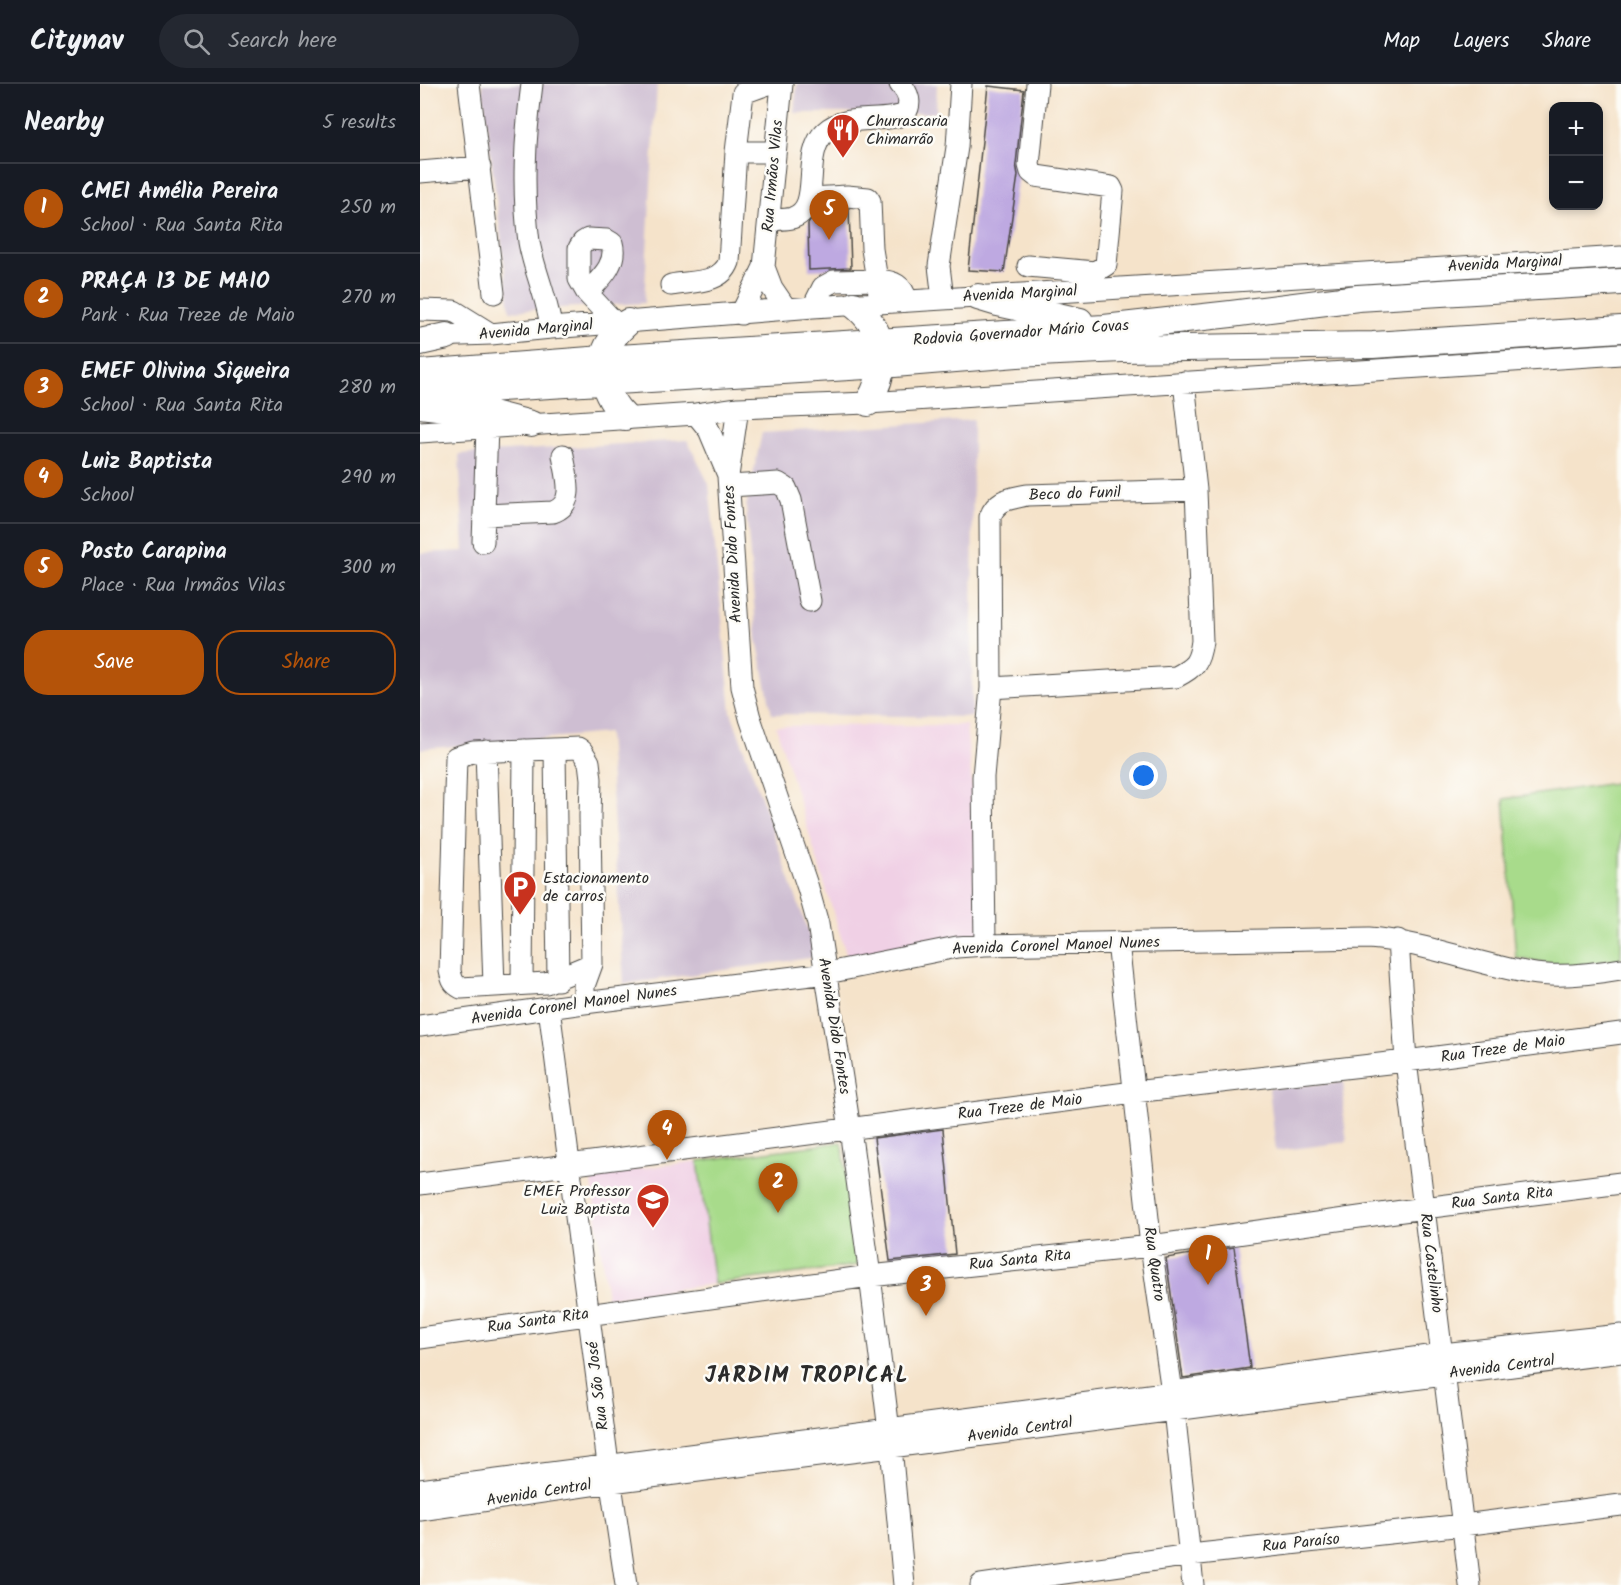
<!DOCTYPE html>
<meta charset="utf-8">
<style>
:root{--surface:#171b24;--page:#242831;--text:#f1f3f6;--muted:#9ea1a6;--line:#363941;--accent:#b45309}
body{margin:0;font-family:Kalam,sans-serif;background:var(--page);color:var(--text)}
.controls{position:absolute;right:18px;top:18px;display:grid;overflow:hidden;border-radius:12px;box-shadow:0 3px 9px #0003}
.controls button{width:54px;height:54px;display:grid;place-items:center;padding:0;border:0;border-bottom:2px solid var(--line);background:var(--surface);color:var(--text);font:30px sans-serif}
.you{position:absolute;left:724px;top:692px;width:21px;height:21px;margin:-15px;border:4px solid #fff;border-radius:50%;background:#1a73e8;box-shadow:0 0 0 9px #1a73e833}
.badge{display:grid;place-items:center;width:39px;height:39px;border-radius:50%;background:var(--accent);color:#fff;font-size:20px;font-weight:700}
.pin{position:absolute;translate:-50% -50px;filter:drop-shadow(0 2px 3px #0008)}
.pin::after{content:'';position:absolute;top:32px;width:21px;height:18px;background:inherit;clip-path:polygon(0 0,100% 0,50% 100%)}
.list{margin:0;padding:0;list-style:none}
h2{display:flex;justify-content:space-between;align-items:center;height:78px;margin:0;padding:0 24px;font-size:26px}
h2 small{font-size:20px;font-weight:400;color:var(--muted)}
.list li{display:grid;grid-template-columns:39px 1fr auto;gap:18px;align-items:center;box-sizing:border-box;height:90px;padding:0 24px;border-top:2px solid var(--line)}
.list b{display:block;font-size:22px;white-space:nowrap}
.list p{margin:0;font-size:20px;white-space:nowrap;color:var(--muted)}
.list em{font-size:20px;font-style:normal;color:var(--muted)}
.actions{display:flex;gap:12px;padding:18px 24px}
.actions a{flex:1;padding:14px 0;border:2px solid var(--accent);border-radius:24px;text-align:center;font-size:21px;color:var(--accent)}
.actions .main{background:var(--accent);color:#fff}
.icon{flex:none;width:33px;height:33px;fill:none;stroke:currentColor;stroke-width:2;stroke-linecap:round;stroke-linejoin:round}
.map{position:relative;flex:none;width:1201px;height:1501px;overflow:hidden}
header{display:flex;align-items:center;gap:36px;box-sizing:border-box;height:84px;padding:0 30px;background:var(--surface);border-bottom:2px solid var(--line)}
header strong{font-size:28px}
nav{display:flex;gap:33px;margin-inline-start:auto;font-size:21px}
.search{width:420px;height:54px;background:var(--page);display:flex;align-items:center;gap:15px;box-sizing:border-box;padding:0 21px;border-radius:33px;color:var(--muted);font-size:22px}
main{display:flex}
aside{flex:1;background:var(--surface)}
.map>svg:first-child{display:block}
.built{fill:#f0d0e5}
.industrial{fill:#cebed2}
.green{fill:#a8db8b;stroke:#6a835b;stroke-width:1.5}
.building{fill:#bea9e1}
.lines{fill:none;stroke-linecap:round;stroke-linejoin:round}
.minor-casing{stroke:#494743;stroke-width:23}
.major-casing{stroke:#494743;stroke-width:28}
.minor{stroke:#fff;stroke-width:21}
.major{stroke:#fff;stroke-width:26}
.labels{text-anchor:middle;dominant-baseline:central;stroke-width:5;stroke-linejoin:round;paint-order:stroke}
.poi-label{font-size:16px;fill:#2b2b2b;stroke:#fdfcf7;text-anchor:start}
.street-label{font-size:16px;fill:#2b2b2b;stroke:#fdfcf7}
.district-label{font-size:22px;font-weight:bold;letter-spacing:1.5px;fill:#2b2b2b;stroke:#fdfcf7}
</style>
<header>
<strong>Citynav</strong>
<div class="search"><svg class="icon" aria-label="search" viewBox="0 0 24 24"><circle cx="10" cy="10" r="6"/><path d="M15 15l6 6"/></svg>Search here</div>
<nav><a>Map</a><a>Layers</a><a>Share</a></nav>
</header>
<main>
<aside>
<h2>Nearby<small>5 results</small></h2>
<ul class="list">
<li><span class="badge">1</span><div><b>CMEI Amélia Pereira</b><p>School · Rua Santa Rita</p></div><em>250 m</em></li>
<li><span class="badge">2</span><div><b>PRAÇA 13 DE MAIO</b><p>Park · Rua Treze de Maio</p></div><em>270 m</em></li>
<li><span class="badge">3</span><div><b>EMEF Olivina Siqueira</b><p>School · Rua Santa Rita</p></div><em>280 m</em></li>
<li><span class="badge">4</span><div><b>Luiz Baptista</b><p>School</p></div><em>290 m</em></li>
<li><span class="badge">5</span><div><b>Posto Carapina</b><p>Place · Rua Irmãos Vilas</p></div><em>300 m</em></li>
</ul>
<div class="actions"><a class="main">Save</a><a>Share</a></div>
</aside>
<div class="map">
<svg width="1201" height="1501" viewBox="0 0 1201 1501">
<rect width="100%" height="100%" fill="#fdfcf7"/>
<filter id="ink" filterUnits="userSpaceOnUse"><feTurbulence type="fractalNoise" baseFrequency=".0167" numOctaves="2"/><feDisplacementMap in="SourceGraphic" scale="12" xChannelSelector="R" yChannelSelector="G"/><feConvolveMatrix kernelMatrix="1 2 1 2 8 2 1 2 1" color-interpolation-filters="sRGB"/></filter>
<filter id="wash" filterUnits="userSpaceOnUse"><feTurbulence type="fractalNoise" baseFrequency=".008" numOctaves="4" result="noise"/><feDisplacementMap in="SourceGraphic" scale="24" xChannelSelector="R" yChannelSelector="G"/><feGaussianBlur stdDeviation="1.35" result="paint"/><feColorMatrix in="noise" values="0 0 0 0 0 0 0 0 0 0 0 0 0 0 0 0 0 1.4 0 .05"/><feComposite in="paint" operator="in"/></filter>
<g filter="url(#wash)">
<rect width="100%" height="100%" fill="#f5e3ca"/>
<path class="built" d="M 546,641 L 567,850 L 427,873 L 356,642 Z
M 278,1077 L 294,1200 L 187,1214 L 171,1091 Z"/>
<path class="industrial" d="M 62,0 L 237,0 L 224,219 L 90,227 Z
M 377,0 L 517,0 L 516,29 L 374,29 Z
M 553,336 L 552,633 L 352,630 L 337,555 L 326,423 L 342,349 Z
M 267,356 L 289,400 L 311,628 L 397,873 L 204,900 L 188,649 L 0,665 L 0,469 L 44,467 L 39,370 Z
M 924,998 L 923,1026 L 927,1058 L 856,1067 L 849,1004 Z"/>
<path class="green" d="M 1201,698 L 1201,874 L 1153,883 L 1096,874 L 1084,715 Z
M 422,1058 L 438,1181 L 294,1200 L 278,1077 Z"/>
<g id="blocks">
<path class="building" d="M 568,2 L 604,6 L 596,80 L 598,91 L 584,188 L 548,186 Z
M 429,125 L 431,184 L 389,186 L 388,140 L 398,126 Z
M 523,1045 L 535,1170 L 470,1177 L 454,1054 Z
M 814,1163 L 830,1284 L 763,1294 L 746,1174 Z"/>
</g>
</g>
<g filter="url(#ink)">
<use href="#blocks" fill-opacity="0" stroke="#494743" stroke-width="1.5"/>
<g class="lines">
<g class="minor-casing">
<path id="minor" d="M 49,0 L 74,209
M 112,0 C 105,54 102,104 109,158 C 114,187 128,215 131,244
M 316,68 L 355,68
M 0,88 L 60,83
M 390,114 L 427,112 L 448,114 L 450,117 L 452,165 L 457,196 C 474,197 483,201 487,217
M 349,136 C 356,135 365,136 372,134 C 404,124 380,72 405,48 C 424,29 463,40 485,30 C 492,20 489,9 480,0
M 608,182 L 675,188 L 686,181 L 693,107 L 691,103 L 616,92 L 611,88 L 609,81 L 617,0
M 344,183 L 352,204 L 367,226
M 251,201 C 272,197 301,200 309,178 L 316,68 L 323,9 L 348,0
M 167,209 C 180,195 198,180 192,159 L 187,156 L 168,155 L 163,158 L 159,164 L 159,195 L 167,209 L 195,239
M 523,215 L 519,182 L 537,63 L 541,0
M 393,223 L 403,203 L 414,197 L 457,196 L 459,210
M 0,226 L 34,227 L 71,250
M 321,230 L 344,183 L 362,0
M 13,252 L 71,250 L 131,244 L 393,223 L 1201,173
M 318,324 L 308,392 L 322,603 L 330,634 L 388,804 L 398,840 L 430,1045 L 450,1192 L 471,1363 L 484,1501
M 276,330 L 289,346 L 308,391
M 0,348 L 276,330 L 318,324 L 448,319 L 1201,270
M 309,402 L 358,399 L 366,404 L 371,416 L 390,517
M 65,431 L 133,428 C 157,420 146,391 143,371
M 63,458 L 67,343
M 571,604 L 756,593 C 775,583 779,579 782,557 L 776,406 L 764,298
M 135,665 L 138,896
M 66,667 L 74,902
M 978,856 L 986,977 L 1050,1501
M 698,858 L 731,1162 L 752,1308 L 773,1501
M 565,861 L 563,693 L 571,604 L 570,433 C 577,415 589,415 607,411 L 776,406
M 102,900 L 104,666
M 164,919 L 164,902 L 172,880 L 170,732 L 171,695 L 169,678 L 162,667 L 158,664 L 53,668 L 36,673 L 30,887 C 32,896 33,900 41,904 L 126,899 L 172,880
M 129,924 L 188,1380 L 206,1501
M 0,942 L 164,919 L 407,889 L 537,863 L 565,861 L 949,854 C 1004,858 1055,880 1110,889 C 1139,894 1172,890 1201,885
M 0,1100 L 714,1008 L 986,977 L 1201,949
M 0,1254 L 450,1192 L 731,1162 L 1004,1124 L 1201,1099
M 0,1406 L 752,1308 L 1022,1270 L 1201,1251
M 0,1426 L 191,1398 L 471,1363 L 1201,1268
M 561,1501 L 770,1471 L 1043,1441 L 1201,1421"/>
</g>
<g class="major-casing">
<path id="major" d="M 558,213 L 578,219 L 660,237
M 434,221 C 467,247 469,285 448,319
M 0,258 L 27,252
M 0,289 L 183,275 L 684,244 L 811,230 L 938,214 L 1201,198
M 0,309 L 462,281 L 597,270 L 702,265 L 953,261 L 1201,245
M 0,321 L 69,329 L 111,340
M 205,333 C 185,313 172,281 192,255 C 196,249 203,243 208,238"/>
</g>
<use href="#minor" class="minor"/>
<use href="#major" class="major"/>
</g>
</g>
<defs>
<g id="restaurant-pin" transform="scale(1.725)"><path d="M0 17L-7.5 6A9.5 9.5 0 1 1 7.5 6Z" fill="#c8321e" stroke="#fdfcf7"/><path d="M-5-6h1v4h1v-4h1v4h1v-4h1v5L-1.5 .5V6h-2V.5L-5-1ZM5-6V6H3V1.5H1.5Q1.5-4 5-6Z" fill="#fff"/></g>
<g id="parking-pin" transform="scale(1.725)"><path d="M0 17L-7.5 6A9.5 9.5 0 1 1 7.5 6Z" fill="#c8321e" stroke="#fdfcf7"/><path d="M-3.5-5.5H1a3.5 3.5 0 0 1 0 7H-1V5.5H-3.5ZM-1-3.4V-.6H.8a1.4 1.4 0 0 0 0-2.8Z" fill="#fff"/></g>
<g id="school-pin" transform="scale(1.725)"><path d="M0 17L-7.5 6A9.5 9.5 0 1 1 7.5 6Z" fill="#c8321e" stroke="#fdfcf7"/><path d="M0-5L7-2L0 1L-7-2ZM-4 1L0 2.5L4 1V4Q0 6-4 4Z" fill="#fff"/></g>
</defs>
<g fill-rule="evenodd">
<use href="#restaurant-pin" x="423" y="46"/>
<use href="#parking-pin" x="100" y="803"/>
<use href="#school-pin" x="233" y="1116"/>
</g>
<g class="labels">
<g class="poi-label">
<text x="446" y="37">Churrascaria<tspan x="446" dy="18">Chimarrão</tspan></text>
<text x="123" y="794">Estacionamento<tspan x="123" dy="18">de carros</tspan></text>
<text x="210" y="1107" text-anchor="end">EMEF Professor<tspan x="210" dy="18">Luiz Baptista</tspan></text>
</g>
<g class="street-label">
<text transform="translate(353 92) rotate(-85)">Rua Irmãos Vilas</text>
<text transform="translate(1085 180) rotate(-3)">Avenida Marginal</text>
<text transform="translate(600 210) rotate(-3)">Avenida Marginal</text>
<text transform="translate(116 246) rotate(-5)">Avenida Marginal</text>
<text transform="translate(601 249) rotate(-4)">Rodovia Governador Mário Covas</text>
<text transform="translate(655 410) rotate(-2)">Beco do Funil</text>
<text transform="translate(313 470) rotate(-93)">Avenida Dido Fontes</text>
<text transform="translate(636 862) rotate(-2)">Avenida Coronel Manoel Nunes</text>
<text transform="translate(154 921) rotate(-8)">Avenida Coronel Manoel Nunes</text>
<text transform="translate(414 942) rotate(81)">Avenida Dido Fontes</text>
<text transform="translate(1083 965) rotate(-8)">Rua Treze de Maio</text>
<text transform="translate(600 1023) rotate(-7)">Rua Treze de Maio</text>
<text transform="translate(1082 1114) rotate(-7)">Rua Santa Rita</text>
<text transform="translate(600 1176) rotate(-6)">Rua Santa Rita</text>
<text transform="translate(1011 1179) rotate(83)">Rua Castelinho</text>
<text transform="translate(734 1180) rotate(82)">Rua Quatro</text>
<text transform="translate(118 1237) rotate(-8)">Rua Santa Rita</text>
<text transform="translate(1082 1283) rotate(-7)">Avenida Central</text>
<text transform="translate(178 1302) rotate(-97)">Rua São José</text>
<text transform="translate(600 1346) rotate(-8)">Avenida Central</text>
<text transform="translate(119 1409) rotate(-9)">Avenida Central</text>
<text transform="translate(881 1459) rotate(-6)">Rua Paraíso</text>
</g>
<g class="district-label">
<text x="387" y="1292">JARDIM TROPICAL</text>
</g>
</g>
</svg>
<div class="controls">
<button>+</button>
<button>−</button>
</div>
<div class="you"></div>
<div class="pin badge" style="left:788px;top:1201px">1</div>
<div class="pin badge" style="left:358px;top:1129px">2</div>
<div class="pin badge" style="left:506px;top:1232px">3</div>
<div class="pin badge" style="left:247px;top:1076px">4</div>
<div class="pin badge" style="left:409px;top:156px">5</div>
</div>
</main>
